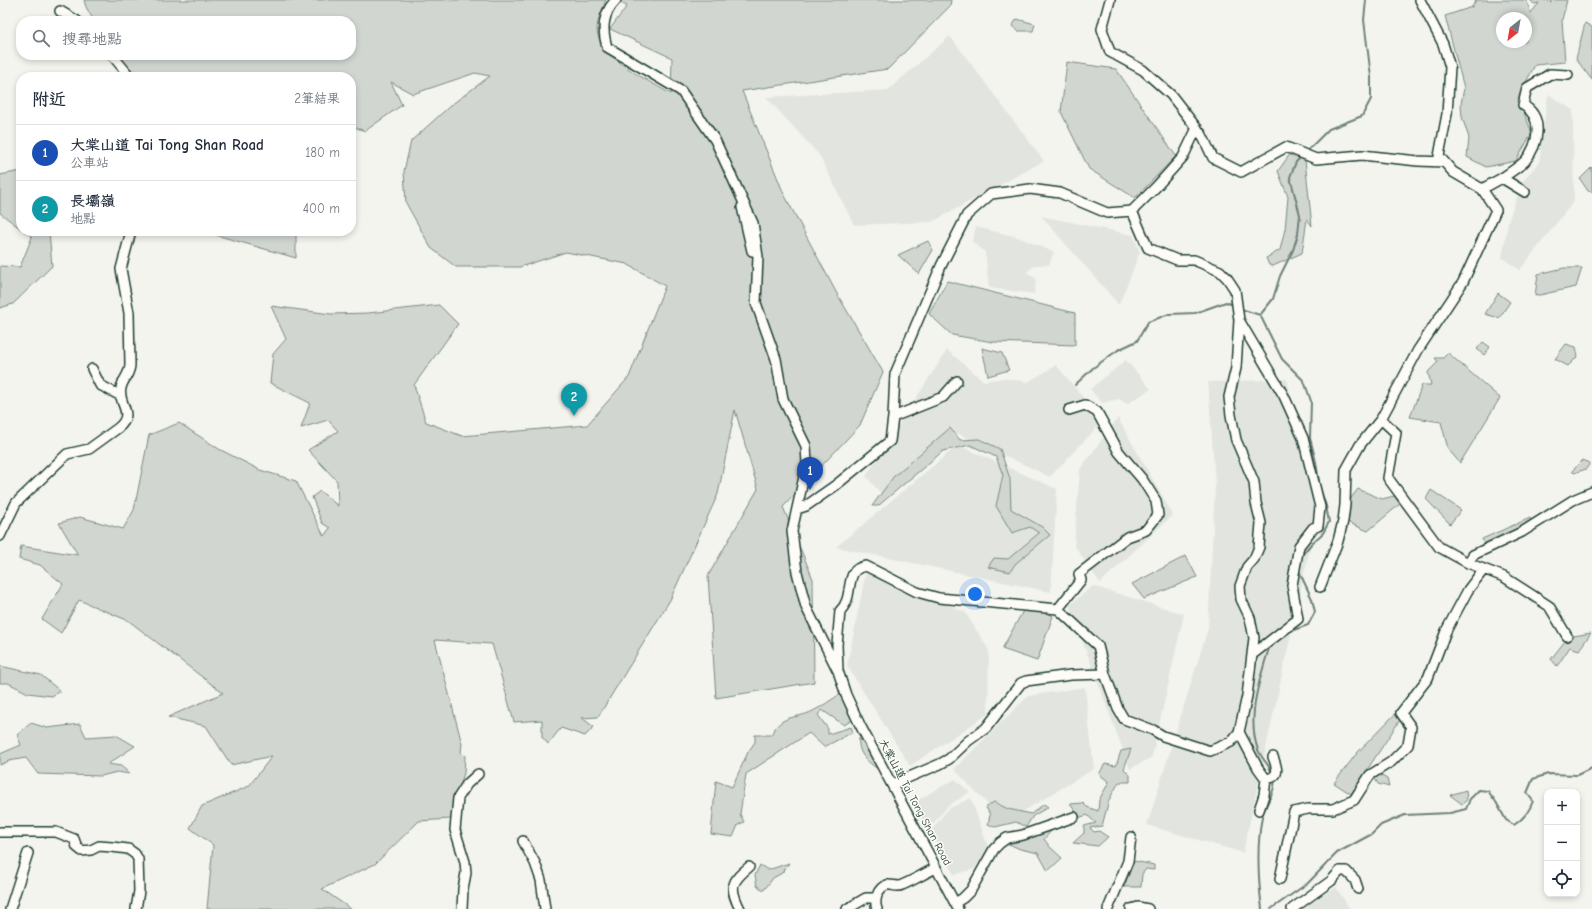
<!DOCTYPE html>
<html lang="zh-TW">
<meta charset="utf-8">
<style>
:root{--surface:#fff;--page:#f2f2f3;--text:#1f2937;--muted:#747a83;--line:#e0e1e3;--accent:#d1495b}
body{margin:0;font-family:"Comic Neue","LXGW WenKai TC",sans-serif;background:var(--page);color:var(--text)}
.controls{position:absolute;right:12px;bottom:12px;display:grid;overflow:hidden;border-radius:8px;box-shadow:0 2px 6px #0003}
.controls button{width:36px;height:36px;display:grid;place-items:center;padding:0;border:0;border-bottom:1px solid var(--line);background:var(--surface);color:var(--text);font:20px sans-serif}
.compass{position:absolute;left:1496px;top:12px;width:36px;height:36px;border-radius:50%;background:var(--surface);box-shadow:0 2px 6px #0003;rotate:211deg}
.you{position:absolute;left:975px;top:594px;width:14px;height:14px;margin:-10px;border:3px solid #fff;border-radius:50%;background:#1a73e8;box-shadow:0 0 0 6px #1a73e833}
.badge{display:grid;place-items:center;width:26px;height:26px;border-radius:50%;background:var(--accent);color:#fff;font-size:13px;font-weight:700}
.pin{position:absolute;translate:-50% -33px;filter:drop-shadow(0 1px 2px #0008)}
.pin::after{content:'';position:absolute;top:21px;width:14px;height:12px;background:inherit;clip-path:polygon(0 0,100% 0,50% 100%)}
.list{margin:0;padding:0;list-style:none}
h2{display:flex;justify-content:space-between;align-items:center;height:52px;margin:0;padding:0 16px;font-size:17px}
h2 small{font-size:13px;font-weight:400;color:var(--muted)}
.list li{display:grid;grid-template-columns:26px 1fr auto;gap:12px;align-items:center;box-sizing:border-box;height:56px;padding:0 16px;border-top:1px solid var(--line)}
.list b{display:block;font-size:15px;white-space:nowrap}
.list p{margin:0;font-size:13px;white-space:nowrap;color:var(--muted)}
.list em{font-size:13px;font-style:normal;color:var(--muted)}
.icon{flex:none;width:22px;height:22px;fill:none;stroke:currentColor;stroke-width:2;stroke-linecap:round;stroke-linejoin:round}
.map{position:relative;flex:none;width:1592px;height:909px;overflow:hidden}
.search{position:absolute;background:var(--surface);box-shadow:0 2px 6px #0003;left:16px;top:16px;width:340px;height:44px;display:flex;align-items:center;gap:10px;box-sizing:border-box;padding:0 14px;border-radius:16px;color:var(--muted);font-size:15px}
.panel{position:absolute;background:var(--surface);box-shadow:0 2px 6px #0003;left:16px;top:72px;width:340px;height:164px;border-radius:16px}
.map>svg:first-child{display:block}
.built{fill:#e2e5df}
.green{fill:#d1d6d1;stroke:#788a82;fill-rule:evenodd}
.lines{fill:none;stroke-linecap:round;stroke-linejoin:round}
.stream{stroke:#6e8179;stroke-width:2}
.minor-casing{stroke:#1f3d34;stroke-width:12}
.minor{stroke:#fdfcf7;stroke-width:9}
.labels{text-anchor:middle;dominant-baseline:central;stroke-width:3;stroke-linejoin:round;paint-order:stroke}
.street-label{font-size:11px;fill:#1f3d34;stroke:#fdfcf7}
</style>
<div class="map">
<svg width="1592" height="909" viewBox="0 0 1592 909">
<rect width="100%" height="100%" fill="#f4f4ef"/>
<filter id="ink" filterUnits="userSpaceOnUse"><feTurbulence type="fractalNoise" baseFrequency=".025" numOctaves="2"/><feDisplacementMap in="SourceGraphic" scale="8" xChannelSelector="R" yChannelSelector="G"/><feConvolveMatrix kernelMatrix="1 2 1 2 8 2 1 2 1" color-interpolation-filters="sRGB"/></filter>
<g filter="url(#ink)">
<path class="built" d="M 950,36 L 1044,161 L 932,222 L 854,225 L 819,155 L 766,97 L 888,90 Z
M 1548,94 L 1573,110 L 1574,201 L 1520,270 L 1502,258 L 1508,222 L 1522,182 L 1539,162 Z
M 1041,216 L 1133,235 L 1140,252 L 1119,305 Z
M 976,227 L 1018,237 L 1054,252 L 1049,265 L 1035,265 L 1027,272 L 1036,279 L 1034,294 L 989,288 L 985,252 L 972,242 Z
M 947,350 L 984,381 L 1004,378 L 1028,382 L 1056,365 L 1103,421 L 1050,477 L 953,431 L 883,496 L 866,476 Z
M 1126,360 L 1151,389 L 1127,404 L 1119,399 L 1102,403 L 1090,389 Z
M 1287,379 L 1318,511 L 1243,853 L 1147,825 L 1208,628 L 1215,484 L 1208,382 Z
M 1118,418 L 1173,515 L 1100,583 L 1074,545 L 1080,469 Z
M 958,445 L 1057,489 L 1051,592 L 836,547 Z
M 866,572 L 965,612 L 989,650 L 988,714 L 910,766 L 847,666 Z
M 1093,586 L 1184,614 L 1152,757 L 1130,769 L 1069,605 Z
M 1085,687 L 1094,769 L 1005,822 L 954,769 L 1028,696 Z
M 955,779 L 970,792 L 948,806 L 928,830 L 914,802 Z
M 971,798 L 989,850 L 974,869 L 954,875 L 931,831 L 948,809 Z
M 1336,887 L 1350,909 L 1300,909 Z"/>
<path class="green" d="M 84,0 L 606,0 C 602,11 593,27 599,38 C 609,62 649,81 671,94 L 672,58 L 610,29 L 627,6 L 614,0 L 951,0 L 950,6 L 888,69 L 742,91 L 784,194 L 836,292 L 883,372 L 860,425 L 783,507 L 813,579 L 814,682 L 716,698 L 708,576 L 758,489 L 735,410 L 718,494 L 670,600 L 598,717 L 582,718 L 594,727 L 585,736 L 561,728 L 548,744 L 542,737 L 542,720 L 514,722 L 492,644 L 435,640 L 462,744 L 461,752 L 465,756 L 464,773 L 451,819 L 419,821 L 375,864 L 322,889 L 351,909 L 207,909 L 213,845 L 190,828 L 202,806 L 249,786 L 272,756 L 231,765 L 206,726 L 168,717 L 223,693 L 129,621 L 79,600 L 61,633 L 42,619 L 63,584 L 40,565 L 19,559 L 21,546 L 78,555 L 59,523 L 80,517 L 123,529 L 134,510 L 149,435 L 179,423 L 219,449 L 260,470 L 296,481 L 324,536 L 330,528 L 322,523 L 312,497 L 320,491 L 338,506 L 337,481 L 308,450 L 338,431 L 328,420 L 301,428 L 310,403 L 270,383 L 273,354 L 286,339 L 271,306 L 331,314 L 368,313 L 439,305 L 458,324 L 414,385 L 426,422 L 462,436 L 587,425 L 629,377 L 665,286 L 627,264 L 566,252 L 520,267 L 456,267 L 431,248 L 406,203 L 404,171 L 411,141 L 451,105 L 490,76 L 475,73 L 413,94 L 391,82 L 402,105 L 365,131 L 351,126 L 351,77 L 127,77 L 114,55 L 351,55 L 351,21 L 94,21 L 86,7 Z
M 1476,0 L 1526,0 L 1531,13 L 1539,3 L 1534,4 L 1530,0 L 1547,0 L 1551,3 L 1552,0 L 1567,0 L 1562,20 L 1565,62 L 1535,65 L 1518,97 L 1532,133 L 1516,161 L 1486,167 L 1467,157 L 1469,138 L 1462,117 L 1461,104 L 1464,88 L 1445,16 L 1472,7 ZM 1502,18 L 1526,18 L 1526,42 L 1502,42 Z
M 1017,19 L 1035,24 L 1033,31 L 1018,31 L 1012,26 Z
M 1585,23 L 1592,27 L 1592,80 L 1576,59 Z
M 1067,62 L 1116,69 L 1176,156 L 1135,198 L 1089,169 L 1061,112 Z
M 1290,154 L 1305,160 L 1312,226 L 1307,219 L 1302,253 L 1273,266 L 1269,265 L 1266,258 L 1280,250 L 1285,229 L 1288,197 L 1278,171 Z
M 1592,167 L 1592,192 L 1588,191 L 1580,179 Z
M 21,171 L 21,229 L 0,213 L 0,175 Z
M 24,231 L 49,231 L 52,266 L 13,304 L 0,308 L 0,266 L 20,267 L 32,237 Z
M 202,231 L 296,231 L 296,258 Z
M 928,241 L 933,250 L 919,274 L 898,255 Z
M 1564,268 L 1582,268 L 1576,287 L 1535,296 L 1538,274 Z
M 947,281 L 1075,313 L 1075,345 L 993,342 L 952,335 L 929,314 Z
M 1498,293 L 1510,302 L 1499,318 L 1485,314 Z
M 1483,342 L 1490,347 L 1484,355 L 1477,349 Z
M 1566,344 L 1576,347 L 1578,356 L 1568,366 L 1555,359 Z
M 982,348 L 1002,353 L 1009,370 L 988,376 Z
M 1448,353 L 1500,398 L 1460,463 L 1448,449 L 1441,422 L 1410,417 L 1422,385 L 1431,385 L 1428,372 L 1438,362 L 1435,358 L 1443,358 Z
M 950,428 L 960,440 L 979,439 L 1000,449 L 1010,479 L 1011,509 L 1042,527 L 1050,535 L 1015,564 L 1010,572 L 988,567 L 994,558 L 1008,559 L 1039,533 L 1030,527 L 1012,533 L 996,506 L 1003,475 L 996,457 L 970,445 L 943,451 L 878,506 L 872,506 L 894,476 Z
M 1583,460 L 1590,463 L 1586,469 L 1574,473 L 1572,471 Z
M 1358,489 L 1382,499 L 1394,496 L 1400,504 L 1368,531 L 1347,522 L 1351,498 Z
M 1431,490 L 1461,510 L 1450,524 L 1426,499 Z
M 1530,518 L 1532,523 L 1485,547 L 1482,539 Z
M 1186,556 L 1197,577 L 1144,599 L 1132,584 Z
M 1024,609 L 1040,609 L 1053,616 L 1037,661 L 1002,649 Z
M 1591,633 L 1579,650 L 1570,647 L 1557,666 L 1551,659 L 1568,637 Z
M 0,666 L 41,675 L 60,691 L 52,696 L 28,693 L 8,683 L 0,683 Z
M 842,693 L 846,708 L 854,719 L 844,725 L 822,710 L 818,715 L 828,729 L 828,734 L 851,727 L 853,732 L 824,747 L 809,733 L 746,774 L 740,814 L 744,822 L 738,825 L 733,837 L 711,834 L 716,781 L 732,787 L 748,752 L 755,742 L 755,735 L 771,735 C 782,713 795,720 813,711 C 823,706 832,699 842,693 Z
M 1395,714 L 1400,720 L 1351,794 L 1334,783 L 1357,753 Z
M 31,723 L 47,728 L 80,724 L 86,737 L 116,735 L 135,746 L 108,764 L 121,766 L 130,774 L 117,772 L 101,776 L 38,774 L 26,758 L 9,761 L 0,765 L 0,754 L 21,745 L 17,735 Z
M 859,738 L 864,742 L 879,770 C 868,762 857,754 859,738 Z
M 1131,749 L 1124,769 L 1130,775 L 1130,782 L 1119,782 L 1109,800 L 1102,826 L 1090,828 L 1094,832 L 1099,831 L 1108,837 L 1098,846 L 1073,843 L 1084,833 L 1084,826 L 1096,823 L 1087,815 L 1075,819 L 1078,815 L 1070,804 L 1083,803 L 1087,807 L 1098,811 L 1099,800 L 1109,782 L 1099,774 L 1105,764 L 1116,766 L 1121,751 Z
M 1380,775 L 1387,779 L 1389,787 L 1378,784 L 1374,777 Z
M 1466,790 L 1467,800 L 1462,804 L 1450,795 Z
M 994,802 L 1008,809 L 1031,814 L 1044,804 L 1048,807 L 1033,816 L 1026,827 L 1016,822 L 995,827 L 988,824 L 990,815 L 986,807 Z
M 1053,829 L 1044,839 L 1050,847 L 1062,858 L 1048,871 L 1038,853 L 1020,849 L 1009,844 L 1008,841 L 1018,838 L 1017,841 L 1030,838 L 1028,835 Z
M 1134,861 L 1154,865 L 1154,870 L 1146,869 L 1142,874 L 1141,887 L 1124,887 Z
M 789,863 L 782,873 L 773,878 L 764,890 L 757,886 L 755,875 L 760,865 L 768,870 Z"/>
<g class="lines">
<path class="stream" d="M 1306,152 L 1329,129 L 1362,116 L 1371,99 L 1371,77 L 1364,20 L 1366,0
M 1241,309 L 1260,315 L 1282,359 L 1304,381 L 1311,401 L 1310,438 L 1316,462 L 1320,488 L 1326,506 L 1329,522 L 1323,533 L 1312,543 L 1301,556
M 1260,315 L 1273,299 L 1280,276 L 1293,250 L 1298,234 L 1300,215 L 1290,177 L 1296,162 L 1301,157
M 1075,385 L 1093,368 L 1118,350 L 1137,341 L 1148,322 L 1169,314 L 1195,313 L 1226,302 L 1233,305
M 1288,632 L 1308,625 L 1315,612 L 1312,599 L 1298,569
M 1270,645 C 1260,678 1246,717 1258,750 C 1261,758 1269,764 1272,773
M 1262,909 C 1258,878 1256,848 1262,817 C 1264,806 1277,790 1274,779
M 1271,909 L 1308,883 L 1337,853 L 1372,834 L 1381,825 L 1405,815 L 1450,813 L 1466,809 L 1470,799 L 1479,790 L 1488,791 L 1496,802 L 1506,820 L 1514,825 C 1524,819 1529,812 1533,801 L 1527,793 L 1533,779 L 1548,774 L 1577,775 L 1592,768"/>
<g class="minor-casing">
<path id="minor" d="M 616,0 C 602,14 602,30 607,47 L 681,91 L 715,140 L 753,223 L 758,257 L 756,303 L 776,359 L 783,399 L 806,446 L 807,463 L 792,531 L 797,572 L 806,607 L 838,671 L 846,695 L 860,725 L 958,909
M 1110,0 L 1102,29 L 1110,52 L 1143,70 L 1171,95 L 1202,135 L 1213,158 L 1241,172 L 1286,147 L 1316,159 L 1362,155 L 1418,161 L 1444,162
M 60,11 L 77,21
M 112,55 L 127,73 L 125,77
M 1502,178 C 1509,173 1519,167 1525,161 C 1539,144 1544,117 1523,105 L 1527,88 L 1550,74 L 1568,75
M 1482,189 L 1502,178 L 1525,192
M 742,207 L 752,251
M 1239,320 L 1284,396 L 1303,438 L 1320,507 L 1318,526 L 1313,528 L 1299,546 L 1292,585 L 1298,619 L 1253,654
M 92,369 L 100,385 L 121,396
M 893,417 L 943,397 L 957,381
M 1381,419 L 1396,433 L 1388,478 L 1439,547 L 1468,563 L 1504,577 L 1549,606 L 1567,636
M 797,509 L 806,506 L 836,485 L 890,441 L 893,417 L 895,374 L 941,266 L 967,215 L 991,194 L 1030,189 L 1060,193 L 1107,213 L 1132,211 L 1156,187 L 1183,157 L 1197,128
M 0,536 L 16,503 L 67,454 L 89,449 L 118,428 C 136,413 117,404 121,388 C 123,379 130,374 130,365 L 129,313 L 121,269 L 130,235 L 129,231
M 1468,563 L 1473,555 L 1522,532 L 1573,500 L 1592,492
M 1320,587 L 1338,541 L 1343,521 L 1345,505 L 1346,470 L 1360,445 L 1381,419 L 1418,350 L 1463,282 L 1496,210 L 1482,189 L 1453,172 L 1439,156 L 1447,114 L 1450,67 L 1443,44 L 1420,0
M 1058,609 L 1081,580 L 1079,574 L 1127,537 L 1146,530 L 1158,515 L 1156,501 L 1142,479 L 1119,452 L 1097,412 L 1085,405 L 1069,410
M 838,671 L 837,645 L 840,611 C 856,596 842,569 866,566 L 917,592 L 939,598 L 1058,609 L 1098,646 L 1105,674 L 1118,709 L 1124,719 L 1153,730 L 1163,736 L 1210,751 L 1231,742 L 1239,732 L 1247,696 L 1254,638 L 1250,618 L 1241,599 L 1240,586 L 1247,567 L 1254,559 L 1259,547 L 1261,523 L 1256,503 L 1254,482 L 1236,440 L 1231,415 L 1229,397 L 1236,368 L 1239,320 L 1235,290 L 1227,278 L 1220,271 L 1194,260 L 1177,260 L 1148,248 L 1132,211
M 1239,732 L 1258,768 L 1266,779 L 1264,795 L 1259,810
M 1266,779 C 1281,777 1277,767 1273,757
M 893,784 L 940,764 L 949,759 L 968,741 L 986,728 L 1021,683 L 1026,681 L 1071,675 L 1105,674
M 0,832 L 56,832 L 74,839 L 77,847 L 82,851 L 91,850 L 99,846 L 112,847 L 128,849 L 135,854 L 138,859 L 139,891 L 136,909
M 523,841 L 535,863 L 541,880 L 545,909
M 1280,879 L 1294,812 L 1308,809 L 1333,809 L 1354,800 L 1370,775 L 1391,762 L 1408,745 L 1411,727 L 1401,713 L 1428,678 L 1446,631 L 1468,590 L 1484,569
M 955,903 L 963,898 L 971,890 L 994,849 L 1000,843 L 1007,838 L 1023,835 L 1074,817
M 10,909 L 28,853
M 462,909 L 463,889 L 466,873 L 465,862 L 455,830 L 458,798 L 467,784 L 478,774
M 740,909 C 729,887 731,882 749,867
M 847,909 L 866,898 L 876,898
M 877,909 C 874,901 877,888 887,885 C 892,884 897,888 902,885 C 914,880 925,873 936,868
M 1108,909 L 1128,861 L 1131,837
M 1131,909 L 1138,907 L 1148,909
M 1292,909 L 1331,881 L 1340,871 L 1346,871 L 1355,880 L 1358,889"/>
</g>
<use href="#minor" class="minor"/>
</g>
</g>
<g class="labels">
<g class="street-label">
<text transform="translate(915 802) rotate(62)">大棠山道 Tai Tong Shan Road</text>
</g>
</g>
</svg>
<div class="controls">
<button>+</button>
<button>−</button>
<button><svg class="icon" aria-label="locate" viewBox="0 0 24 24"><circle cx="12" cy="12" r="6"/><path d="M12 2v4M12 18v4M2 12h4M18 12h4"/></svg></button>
</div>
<svg class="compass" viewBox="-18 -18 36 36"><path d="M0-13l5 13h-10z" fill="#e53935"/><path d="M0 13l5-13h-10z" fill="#747a83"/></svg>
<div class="you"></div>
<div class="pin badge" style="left:810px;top:490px;background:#1a4fb4">1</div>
<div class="pin badge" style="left:574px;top:416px;background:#0f9aa8">2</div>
<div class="search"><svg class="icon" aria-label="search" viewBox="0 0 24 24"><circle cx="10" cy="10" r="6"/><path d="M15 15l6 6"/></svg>搜尋地點</div>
<section class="panel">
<h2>附近<small>2筆結果</small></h2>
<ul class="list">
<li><span class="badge" style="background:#1a4fb4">1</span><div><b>大棠山道 Tai Tong Shan Road</b><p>公車站</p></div><em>180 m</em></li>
<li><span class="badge" style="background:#0f9aa8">2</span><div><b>長壩嶺</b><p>地點</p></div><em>400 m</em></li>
</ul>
</section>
</div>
